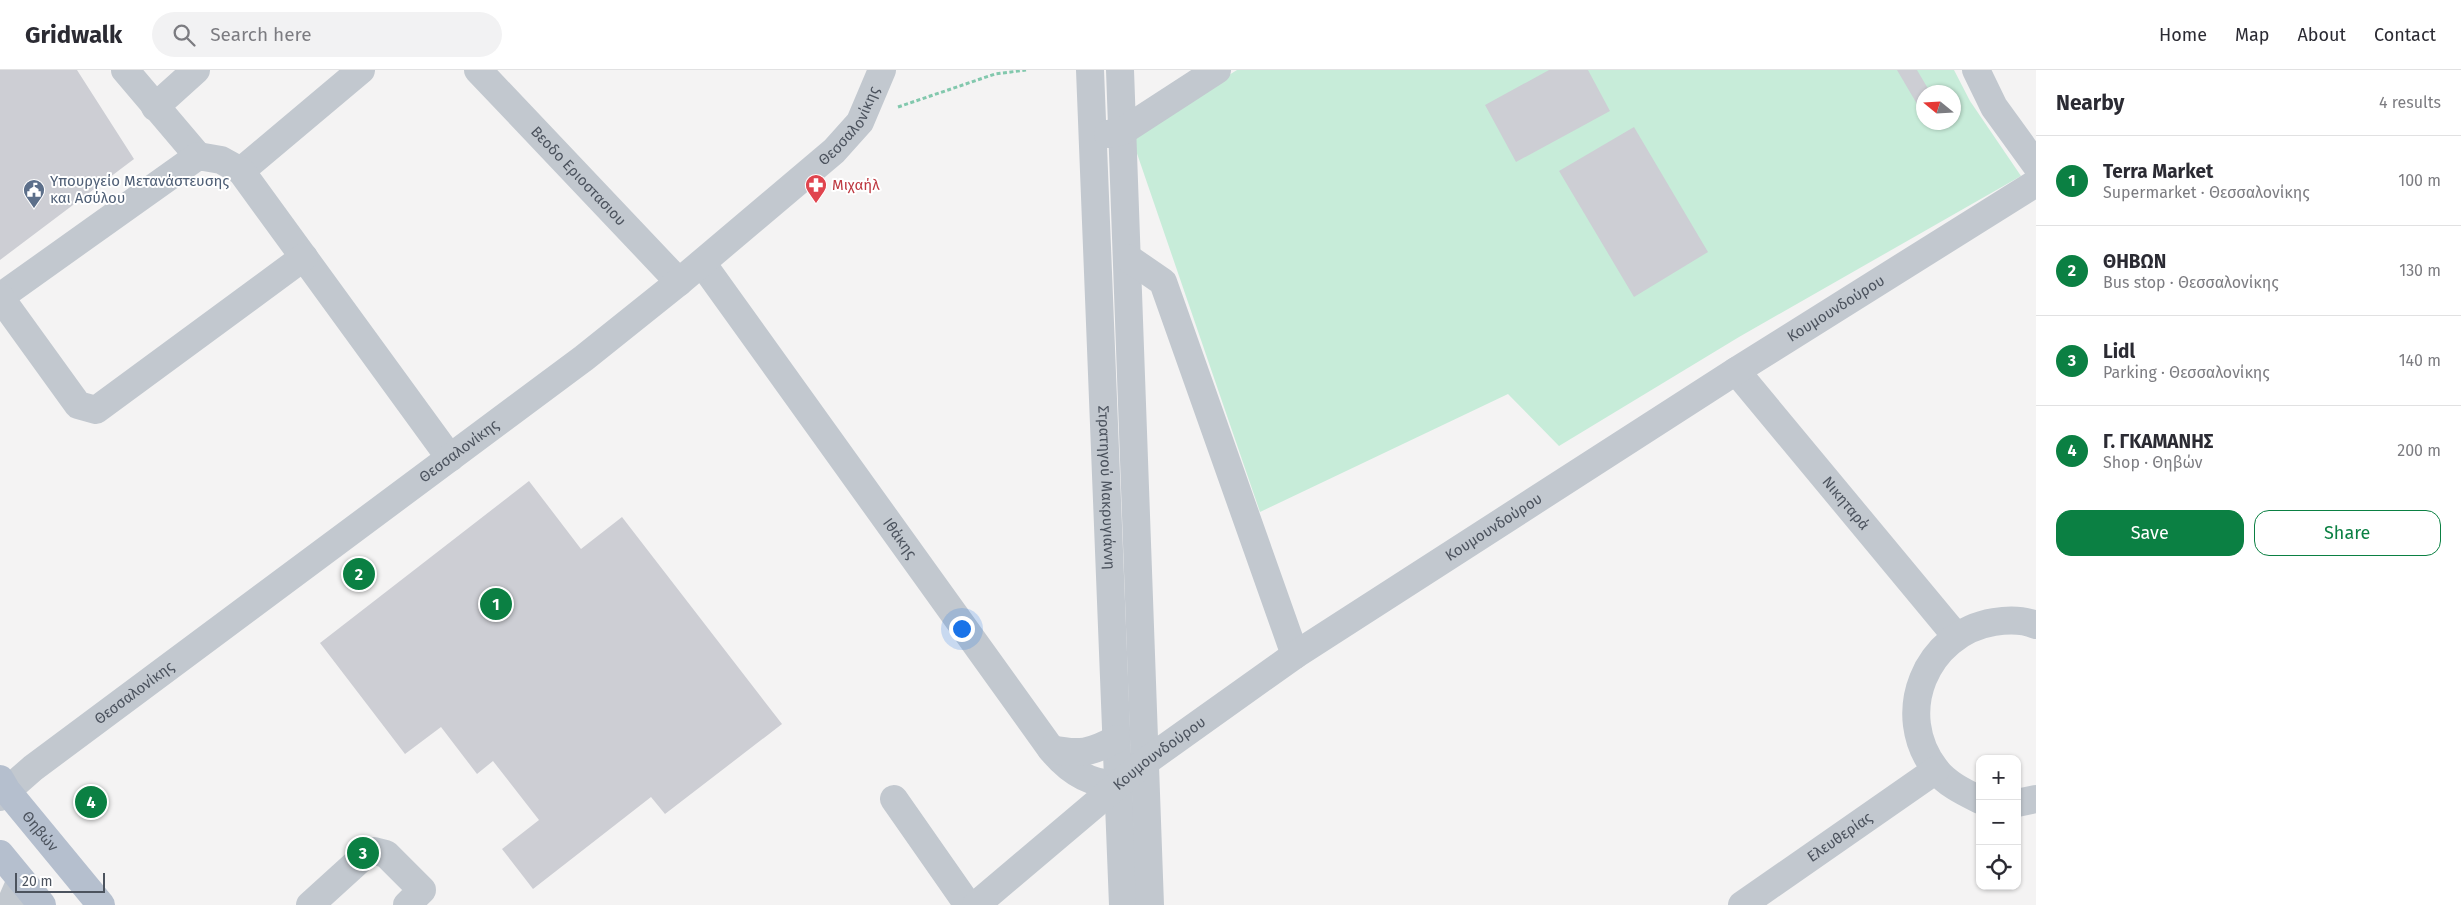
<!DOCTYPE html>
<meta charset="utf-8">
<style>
:root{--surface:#fff;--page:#f2f2f3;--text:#2b2b33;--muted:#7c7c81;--line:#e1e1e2;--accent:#0b8043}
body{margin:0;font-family:"Fira Sans",sans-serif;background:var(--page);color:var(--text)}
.controls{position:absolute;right:15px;bottom:15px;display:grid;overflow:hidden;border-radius:10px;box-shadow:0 1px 4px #0004}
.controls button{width:45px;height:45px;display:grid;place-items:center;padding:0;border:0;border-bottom:1px solid var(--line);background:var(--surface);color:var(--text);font:25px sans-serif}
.compass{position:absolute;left:1916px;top:15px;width:45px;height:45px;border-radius:50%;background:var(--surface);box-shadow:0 1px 4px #0004;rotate:288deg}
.scale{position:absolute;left:15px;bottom:12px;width:90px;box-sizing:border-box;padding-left:5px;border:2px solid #4c535e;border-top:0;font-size:14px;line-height:18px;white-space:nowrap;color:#4c535e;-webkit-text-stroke:4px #fff;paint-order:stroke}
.you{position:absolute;left:961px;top:558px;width:18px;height:18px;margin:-12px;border:4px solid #fff;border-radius:50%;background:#1a73e8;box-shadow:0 0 0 8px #1a73e833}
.badge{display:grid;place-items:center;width:32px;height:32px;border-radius:50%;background:var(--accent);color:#fff;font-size:16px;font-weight:700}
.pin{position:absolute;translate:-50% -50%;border:2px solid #fff;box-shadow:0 1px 5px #0006}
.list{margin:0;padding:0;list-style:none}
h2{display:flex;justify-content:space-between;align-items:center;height:65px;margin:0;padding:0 20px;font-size:21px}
h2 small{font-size:16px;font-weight:400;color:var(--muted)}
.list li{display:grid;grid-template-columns:32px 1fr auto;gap:15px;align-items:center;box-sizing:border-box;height:90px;padding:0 20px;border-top:1px solid var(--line)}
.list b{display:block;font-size:19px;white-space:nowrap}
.list p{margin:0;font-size:16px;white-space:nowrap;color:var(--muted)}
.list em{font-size:16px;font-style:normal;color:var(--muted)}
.actions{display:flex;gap:10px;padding:15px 20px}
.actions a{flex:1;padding:11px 0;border:1px solid var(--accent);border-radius:15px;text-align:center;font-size:18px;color:var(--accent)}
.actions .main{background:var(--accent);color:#fff}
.icon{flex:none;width:28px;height:28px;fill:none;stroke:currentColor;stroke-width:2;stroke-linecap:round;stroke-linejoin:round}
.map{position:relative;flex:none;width:2036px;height:835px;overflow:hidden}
header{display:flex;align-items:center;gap:30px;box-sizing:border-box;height:70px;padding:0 25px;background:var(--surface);border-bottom:1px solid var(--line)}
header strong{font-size:24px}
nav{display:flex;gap:28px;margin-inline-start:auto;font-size:18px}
.search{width:350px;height:45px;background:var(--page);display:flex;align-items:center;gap:12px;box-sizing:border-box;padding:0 18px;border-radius:28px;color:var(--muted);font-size:19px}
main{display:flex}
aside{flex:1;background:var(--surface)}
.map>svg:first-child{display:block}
.green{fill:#c7ecd9;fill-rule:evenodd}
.building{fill:#cdced4}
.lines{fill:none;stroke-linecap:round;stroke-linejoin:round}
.path{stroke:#82c8ad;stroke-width:3;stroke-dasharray:4 2.5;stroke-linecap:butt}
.minor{stroke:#c2c8cf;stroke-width:28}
.major{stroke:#b5bfce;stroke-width:28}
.labels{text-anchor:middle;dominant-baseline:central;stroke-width:4;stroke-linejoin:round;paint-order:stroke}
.street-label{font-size:15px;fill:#4c535e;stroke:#fff}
.service-label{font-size:15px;fill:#4e5e75;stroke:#fff;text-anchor:start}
.health-label{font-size:15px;fill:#be3a42;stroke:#fff;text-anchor:start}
</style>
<header>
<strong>Gridwalk</strong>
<div class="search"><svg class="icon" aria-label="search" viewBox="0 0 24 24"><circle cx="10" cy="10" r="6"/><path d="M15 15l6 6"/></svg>Search here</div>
<nav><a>Home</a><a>Map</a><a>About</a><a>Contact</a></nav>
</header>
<main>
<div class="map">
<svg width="2036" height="835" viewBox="0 0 2036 835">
<rect width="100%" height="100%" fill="#f4f3f3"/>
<path class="green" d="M 1237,0 L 1954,0 L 1970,31 L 2021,106 L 1739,267 L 1559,376 L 1508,324 L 1260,442 L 1131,66 ZM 1924,22 L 1954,22 L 1954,52 L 1924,52 Z"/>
<path class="building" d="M 0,0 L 77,0 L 134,89 L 0,190 Z
M 1549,0 L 1588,0 L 1610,41 L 1516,92 L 1485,35 Z
M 1897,0 L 1917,0 L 1930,22 L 1924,22 L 1924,30 L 1917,34 Z
M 1634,57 L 1708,182 L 1634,227 L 1559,101 Z
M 529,411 L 581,479 L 622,447 L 782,654 L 665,744 L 651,727 L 533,819 L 502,779 L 539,750 L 493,691 L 477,704 L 441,657 L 405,684 L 320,573 Z"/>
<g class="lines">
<path class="path" d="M 898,37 L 995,4 L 1026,0"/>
<g class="minor">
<path d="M 125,0 L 198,86"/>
<path id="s1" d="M 478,0 L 679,212"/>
<path id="s2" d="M 1090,0 L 1123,835"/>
<path d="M 1120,0 L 1150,835"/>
<path d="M 1976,0 L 1994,37 L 2036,95"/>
<path d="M 155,37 L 196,0"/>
<path d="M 1108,64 L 1123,61 L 1217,0"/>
<path d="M 241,101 L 361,0"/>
<path d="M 1128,188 L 1163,212 L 1295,585"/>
<path id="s3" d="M 702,193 L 1051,679 C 1068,700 1090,715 1118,714"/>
<path d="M 0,227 L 198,86 L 221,90 L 241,101 L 450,388"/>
<path d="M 0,227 L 78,335 L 96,340 L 304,187"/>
<path id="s4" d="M 1736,301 L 1956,566"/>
<path d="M 1051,679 C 1079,685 1091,683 1116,669"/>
<path id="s5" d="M 0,727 L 33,698 L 584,288 L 679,212 L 834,81 L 860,52 L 882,0"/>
<path d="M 894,729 L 968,835"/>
<path d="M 1980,730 C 1964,722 1947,714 1936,700 C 1892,644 1926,563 1994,552 C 2007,550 2024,550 2036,555"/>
<path d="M 2017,733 L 2036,729"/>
<path d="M 10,835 L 21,810"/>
<path d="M 310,835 L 364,786 L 374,781 L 386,784 L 422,820 L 407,835"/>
<path id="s6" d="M 976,835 L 1145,692 L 1295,585 L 1736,301 L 2036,113"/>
<path id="s7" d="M 1742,835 L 1936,700"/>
</g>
<g class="major">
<path id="s8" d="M 0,709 L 7,721 L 101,835"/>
<path d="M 0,784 L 42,835"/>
</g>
</g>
<defs>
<g id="pharmacy-pin" transform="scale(1.125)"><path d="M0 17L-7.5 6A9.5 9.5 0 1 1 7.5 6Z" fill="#e0444e" stroke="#fff"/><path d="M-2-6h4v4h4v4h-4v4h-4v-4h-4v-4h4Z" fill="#fff"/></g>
<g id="civic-pin" transform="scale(1.125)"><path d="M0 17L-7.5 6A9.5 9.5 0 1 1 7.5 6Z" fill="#5c6f8a" stroke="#fff"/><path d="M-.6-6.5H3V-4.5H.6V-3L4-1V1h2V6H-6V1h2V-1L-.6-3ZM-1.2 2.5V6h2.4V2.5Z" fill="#fff"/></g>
</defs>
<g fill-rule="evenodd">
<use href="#pharmacy-pin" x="816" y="115"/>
<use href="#civic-pin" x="34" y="120"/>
</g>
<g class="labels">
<g class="street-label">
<text stroke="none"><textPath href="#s5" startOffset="1085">Θεσσαλονίκης</textPath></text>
<text stroke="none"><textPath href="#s1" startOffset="146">Βεοδο Εριοστασιου</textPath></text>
<text stroke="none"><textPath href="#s6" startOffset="1048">Κουμουνδούρου</textPath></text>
<text stroke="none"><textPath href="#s5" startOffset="575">Θεσσαλονίκης</textPath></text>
<text stroke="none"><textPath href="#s2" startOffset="418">Στρατηγού Μακρυγιάννη</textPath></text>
<text stroke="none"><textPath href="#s4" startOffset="172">Νικηταρά</textPath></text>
<text stroke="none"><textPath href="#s6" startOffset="642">Κουμουνδούρου</textPath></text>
<text stroke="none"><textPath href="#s3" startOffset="339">Ιθάκης</textPath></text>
<text stroke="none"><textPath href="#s5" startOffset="170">Θεσσαλονίκης</textPath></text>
<text stroke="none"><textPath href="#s6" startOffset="238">Κουμουνδούρου</textPath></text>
<text stroke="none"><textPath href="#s8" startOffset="66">Θηβών</textPath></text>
<text stroke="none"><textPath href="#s7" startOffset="119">Ελευθερίας</textPath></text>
</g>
<g class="service-label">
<text x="50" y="111">Υπουργείο Μετανάστευσης<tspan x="50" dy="17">και Ασύλου</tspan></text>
</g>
<g class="health-label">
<text x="832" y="115">Μιχαήλ</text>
</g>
</g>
</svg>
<div class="controls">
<button>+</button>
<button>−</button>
<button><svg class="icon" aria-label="locate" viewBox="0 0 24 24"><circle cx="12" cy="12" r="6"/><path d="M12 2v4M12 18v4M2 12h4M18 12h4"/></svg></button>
</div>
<svg class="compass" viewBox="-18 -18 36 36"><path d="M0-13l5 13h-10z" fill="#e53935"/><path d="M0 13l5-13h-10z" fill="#7c7c81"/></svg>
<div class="scale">20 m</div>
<div class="you"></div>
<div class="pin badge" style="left:496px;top:534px">1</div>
<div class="pin badge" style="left:359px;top:504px">2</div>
<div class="pin badge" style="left:363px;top:783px">3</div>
<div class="pin badge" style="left:91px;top:732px">4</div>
</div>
<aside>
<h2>Nearby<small>4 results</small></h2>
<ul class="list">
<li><span class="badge">1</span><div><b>Terra Market</b><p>Supermarket · Θεσσαλονίκης</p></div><em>100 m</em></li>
<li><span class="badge">2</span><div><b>ΘΗΒΩΝ</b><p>Bus stop · Θεσσαλονίκης</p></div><em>130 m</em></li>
<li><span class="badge">3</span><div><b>Lidl</b><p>Parking · Θεσσαλονίκης</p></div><em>140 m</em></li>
<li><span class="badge">4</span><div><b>Γ. ΓΚΑΜΑΝΗΣ</b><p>Shop · Θηβών</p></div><em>200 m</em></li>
</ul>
<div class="actions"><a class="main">Save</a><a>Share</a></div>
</aside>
</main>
